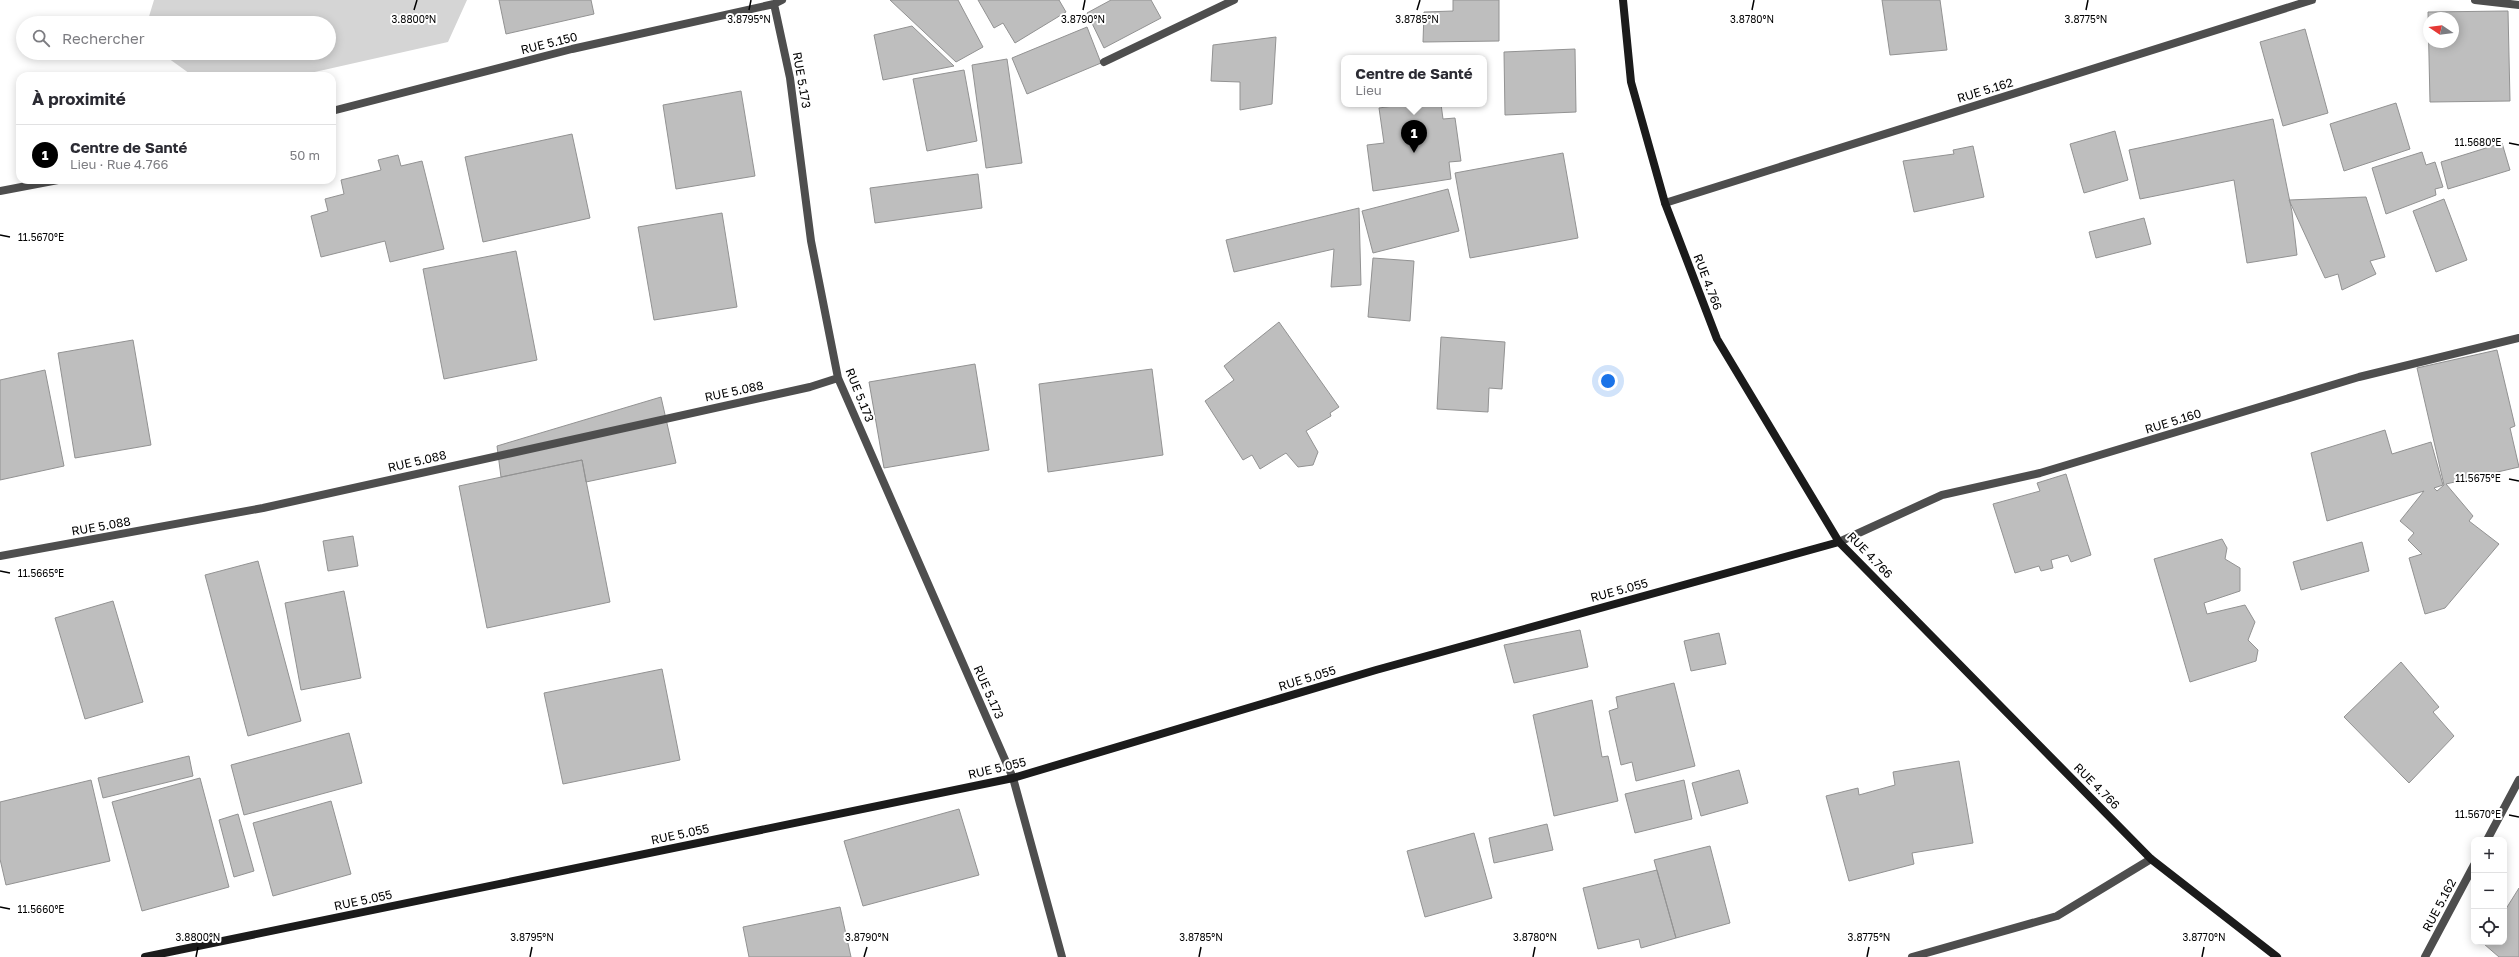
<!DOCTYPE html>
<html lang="fr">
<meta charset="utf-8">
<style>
:root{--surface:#fff;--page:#f2f2f3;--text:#2b2b33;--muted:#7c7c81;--line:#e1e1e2;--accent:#000}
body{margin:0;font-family:"Golos Text",sans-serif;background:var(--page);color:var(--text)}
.controls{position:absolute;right:12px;bottom:12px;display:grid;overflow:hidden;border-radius:8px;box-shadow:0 2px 10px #0003}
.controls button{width:36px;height:36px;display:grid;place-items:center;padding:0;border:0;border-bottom:1px solid var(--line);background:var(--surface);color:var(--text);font:20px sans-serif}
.compass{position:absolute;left:2423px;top:12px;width:36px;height:36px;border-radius:50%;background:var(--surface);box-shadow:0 2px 10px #0003;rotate:283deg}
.you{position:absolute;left:1608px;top:381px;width:14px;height:14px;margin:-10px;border:3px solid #fff;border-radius:50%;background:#1a73e8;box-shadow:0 0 0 6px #1a73e833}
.badge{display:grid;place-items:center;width:26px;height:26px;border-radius:50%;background:var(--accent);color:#fff;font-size:13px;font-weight:700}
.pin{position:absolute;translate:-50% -33px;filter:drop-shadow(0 1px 2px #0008)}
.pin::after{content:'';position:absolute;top:21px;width:14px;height:12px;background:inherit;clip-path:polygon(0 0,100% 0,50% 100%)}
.popup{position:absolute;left:1341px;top:55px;width:146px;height:52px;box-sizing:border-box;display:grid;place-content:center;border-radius:8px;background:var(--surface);filter:drop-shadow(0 1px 3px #0005);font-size:13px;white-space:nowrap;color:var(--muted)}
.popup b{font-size:15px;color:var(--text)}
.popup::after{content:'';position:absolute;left:50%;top:100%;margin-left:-8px;border:8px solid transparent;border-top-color:var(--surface)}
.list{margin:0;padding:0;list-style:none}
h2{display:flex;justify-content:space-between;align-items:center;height:52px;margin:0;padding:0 16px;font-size:17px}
h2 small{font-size:13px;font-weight:400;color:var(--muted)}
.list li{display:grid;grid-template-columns:26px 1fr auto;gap:12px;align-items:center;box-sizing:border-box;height:60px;padding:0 16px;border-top:1px solid var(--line)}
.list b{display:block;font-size:15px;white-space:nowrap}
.list p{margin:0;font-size:13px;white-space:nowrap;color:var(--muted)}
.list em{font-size:13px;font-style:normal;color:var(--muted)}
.icon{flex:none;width:22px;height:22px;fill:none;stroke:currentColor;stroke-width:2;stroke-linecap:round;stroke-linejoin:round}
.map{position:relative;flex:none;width:2519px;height:957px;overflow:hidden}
.search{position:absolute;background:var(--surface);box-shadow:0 2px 10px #0003;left:16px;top:16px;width:320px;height:44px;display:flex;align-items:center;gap:10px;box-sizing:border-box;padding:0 14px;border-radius:22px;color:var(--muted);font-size:15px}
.panel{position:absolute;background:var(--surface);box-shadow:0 2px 10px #0003;left:16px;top:72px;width:320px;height:112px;border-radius:12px}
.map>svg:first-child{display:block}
.green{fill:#d5d5d5}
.building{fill:#bebebe;stroke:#929292;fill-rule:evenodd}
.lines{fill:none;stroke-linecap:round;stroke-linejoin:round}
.street{stroke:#4e4e4e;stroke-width:8}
.secondary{stroke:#1b1b1b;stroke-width:8}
.ticks{fill:none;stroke:#000;stroke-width:1.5}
.labels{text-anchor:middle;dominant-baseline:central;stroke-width:4;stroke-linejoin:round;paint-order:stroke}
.street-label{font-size:12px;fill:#000;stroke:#fff}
.ticks-label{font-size:10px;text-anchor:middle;fill:#000;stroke:#fff;stroke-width:4;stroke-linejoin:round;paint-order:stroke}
</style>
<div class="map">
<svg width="2519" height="957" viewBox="0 0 2519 957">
<rect width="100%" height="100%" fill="#fff"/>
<path class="green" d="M 154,0 L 467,0 L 448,42 L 297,76 L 193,76 L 161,53 L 329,53 L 329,23 L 147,23 Z"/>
<path class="building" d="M 499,0 L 591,0 L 594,14 L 506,34 Z
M 890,0 L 958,0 L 983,47 L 956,62 Z
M 978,0 L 1059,0 L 1066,12 L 1015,43 L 1003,23 L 994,28 Z
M 1111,0 L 1151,0 L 1161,18 L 1104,48 L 1087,13 Z
M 1453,0 L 1499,0 L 1499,41 L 1423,42 L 1424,12 L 1453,11 Z
M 1882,0 L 1940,0 L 1947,50 L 1890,55 Z
M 2508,11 L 2510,101 L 2430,102 L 2428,12 ZM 2429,18 L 2453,18 L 2453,42 L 2429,42 Z
M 912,26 L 954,66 L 883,80 L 874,35 Z
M 1087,27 L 1101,63 L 1027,94 L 1012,58 Z
M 2305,29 L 2328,113 L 2283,126 L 2260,42 Z
M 1276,37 L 1272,104 L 1240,110 L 1240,82 L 1211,81 L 1213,45 Z
M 1575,49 L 1576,112 L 1505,115 L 1504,52 Z
M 1007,59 L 1022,163 L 986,168 L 972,65 Z
M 964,70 L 977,141 L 927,151 L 913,79 Z
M 741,91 L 755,176 L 676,189 L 663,105 Z
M 2396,103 L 2410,149 L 2344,171 L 2330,124 Z
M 1408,104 L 1441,104 L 1443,119 L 1455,118 L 1461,161 L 1449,162 L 1451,179 L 1373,191 L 1367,145 L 1384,143 L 1379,108 Z
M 2273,119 L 2292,212 L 2297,255 L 2247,263 L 2234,180 L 2140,199 L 2129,150 Z
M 2115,131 L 2128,180 L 2084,193 L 2070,144 Z
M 572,134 L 590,218 L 483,242 L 465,157 Z
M 2502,143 L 2510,170 L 2448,189 L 2441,162 Z
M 1973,146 L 1984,197 L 1914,212 L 1903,161 L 1954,154 L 1953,150 Z
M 2422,152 L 2426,165 L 2435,162 L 2443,187 L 2435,189 L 2436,195 L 2386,214 L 2372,168 Z
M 1563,153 L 1578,238 L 1470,258 L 1455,173 Z
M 398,155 L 401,166 L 422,161 L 444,249 L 390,262 L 385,241 L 321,257 L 311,216 L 328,211 L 325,199 L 344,194 L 341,180 L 381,170 L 378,160 Z
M 978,174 L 982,208 L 875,223 L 870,188 Z
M 1448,189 L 1459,231 L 1373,253 L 1362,211 Z
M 2366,197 L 2385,257 L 2370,261 L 2376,274 L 2342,290 L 2338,274 L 2325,278 L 2289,200 Z
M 2444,199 L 2467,260 L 2436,272 L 2413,211 Z
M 1359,208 L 1361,285 L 1331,287 L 1334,249 L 1234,272 L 1226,240 Z
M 722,213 L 737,307 L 654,320 L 638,227 Z
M 2144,218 L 2151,244 L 2096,258 L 2089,232 Z
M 516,251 L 537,360 L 444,379 L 423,269 Z
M 1373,258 L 1414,261 L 1410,321 L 1368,317 Z
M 1279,322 L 1339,407 L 1330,413 L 1331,416 L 1306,431 L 1318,452 L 1313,465 L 1298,467 L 1286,453 L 1260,469 L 1252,455 L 1243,460 L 1205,401 L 1234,380 L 1224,366 Z
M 1441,337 L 1505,342 L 1502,389 L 1489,388 L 1488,412 L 1437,409 Z
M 133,340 L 151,445 L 75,458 L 58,353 Z
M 2497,350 L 2515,426 L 2510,428 L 2519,467 L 2446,484 L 2473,516 L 2469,521 L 2499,544 L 2445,608 L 2425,614 L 2409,558 L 2422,554 L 2408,540 L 2414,533 L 2400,521 L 2424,491 L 2327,521 L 2311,453 L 2385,430 L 2392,454 L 2431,442 L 2443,485 L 2434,488 L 2437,491 L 2444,485 L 2417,368 Z
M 975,364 L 989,450 L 884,468 L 869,382 Z
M 1152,369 L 1163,455 L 1048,472 L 1039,384 Z
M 45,370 L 64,466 L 0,480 L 0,380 Z
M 661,397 L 676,463 L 586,482 L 582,460 L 501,477 L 497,446 Z
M 582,460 L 610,602 L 487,628 L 459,486 Z
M 2066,474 L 2091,555 L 2071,562 L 2068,555 L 2051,560 L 2053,568 L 2041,571 L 2039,566 L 2015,573 L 1993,504 L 2040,491 L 2037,483 Z
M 353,536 L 358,566 L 328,571 L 323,541 Z
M 2222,539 L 2227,548 L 2225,559 L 2240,568 L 2240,591 L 2204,603 L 2207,614 L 2245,605 L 2255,622 L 2248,640 L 2258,650 L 2256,661 L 2190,682 L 2154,559 Z
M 2362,542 L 2369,571 L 2301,590 L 2293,562 Z
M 258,561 L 301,721 L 248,736 L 205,575 Z
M 344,591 L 361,678 L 301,690 L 285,603 Z
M 113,601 L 143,702 L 85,719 L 55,618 Z
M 1580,630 L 1588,667 L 1514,683 L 1504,645 Z
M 1719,633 L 1726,664 L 1691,671 L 1684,641 Z
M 2401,662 L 2439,707 L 2433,712 L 2454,736 L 2409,783 L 2344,717 Z
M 662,669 L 680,760 L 563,784 L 544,693 Z
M 1674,683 L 1695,766 L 1636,781 L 1632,762 L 1621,765 L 1609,711 L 1618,708 L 1616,697 Z
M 1592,700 L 1602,757 L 1608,756 L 1618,801 L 1554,816 L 1533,715 Z
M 349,733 L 362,783 L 244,815 L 231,765 Z
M 189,756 L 193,776 L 103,798 L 98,778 Z
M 1959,761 L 1973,843 L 1912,853 L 1914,864 L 1849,881 L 1826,796 L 1858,788 L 1859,795 L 1895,785 L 1893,772 Z
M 1739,770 L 1748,803 L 1701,816 L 1692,783 Z
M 200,778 L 229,887 L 142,911 L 112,802 Z
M 91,780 L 110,861 L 6,885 L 0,859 L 0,802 Z
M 1684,780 L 1692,819 L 1635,833 L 1625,794 Z
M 331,801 L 351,874 L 273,896 L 253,823 Z
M 959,809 L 979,875 L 863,906 L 844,841 Z
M 238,814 L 254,871 L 234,877 L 219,820 Z
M 1547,824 L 1553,850 L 1494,863 L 1489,838 Z
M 1474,833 L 1492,898 L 1425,917 L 1407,851 Z
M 1710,846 L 1730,923 L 1676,938 L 1654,860 Z
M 1657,870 L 1676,938 L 1641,948 L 1639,939 L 1598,949 L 1583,888 Z
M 2519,888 L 2519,957 L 2499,957 L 2484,944 L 2485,942 L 2504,942 L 2504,912 Z
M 840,907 L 851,957 L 749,957 L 743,927 Z"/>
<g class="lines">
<path class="street" d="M 782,0 L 774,4 L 790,78 L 811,241 L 838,378 L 1013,778 L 1062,957
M 2475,0 L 2519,5
M 1104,62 L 1234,0
M 332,111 L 572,49 L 774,4
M 0,191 L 58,180
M 1665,203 L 2312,0
M 1839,542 L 1942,495 L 2040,473 L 2359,377 L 2519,338
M 0,556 L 263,508 L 810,387 L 838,378
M 2487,840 L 2519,780
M 1912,957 L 2057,916 L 2151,859
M 2425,957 L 2474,865"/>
<path class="secondary" d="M 1623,0 L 1631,82 L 1665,203 L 1717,339 L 1839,542 L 2151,859 L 2277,957
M 145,957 L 1013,778 L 1376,670 L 1839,542"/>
</g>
<path class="ticks" d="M 414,10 L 417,0M 749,10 L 751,0M 1083,10 L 1085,0M 1417,10 L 1420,0M 1752,10 L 1754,0M 2086,10 L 2088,0M 2509,143 L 2519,145M 0,235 L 10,237M 2509,479 L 2519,481M 0,571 L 10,573M 2509,815 L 2519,817M 0,907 L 10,909M 196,957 L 198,947M 530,957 L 532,947M 864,957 L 867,947M 1199,957 L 1201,947M 1533,957 L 1535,947M 1867,957 L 1869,947M 2202,957 L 2204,947"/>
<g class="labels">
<g class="street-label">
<text transform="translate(549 43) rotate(-14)">RUE 5.150</text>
<text transform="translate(802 80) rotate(80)">RUE 5.173</text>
<text transform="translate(1985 90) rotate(-17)">RUE 5.162</text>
<text transform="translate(1708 282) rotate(69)">RUE 4.766</text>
<text transform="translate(734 391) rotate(-12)">RUE 5.088</text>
<text transform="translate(860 395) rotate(68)">RUE 5.173</text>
<text transform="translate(2173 421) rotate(-17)">RUE 5.160</text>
<text transform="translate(417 461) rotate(-13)">RUE 5.088</text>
<text transform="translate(101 526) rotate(-10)">RUE 5.088</text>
<text transform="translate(1870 555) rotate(46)">RUE 4.766</text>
<text transform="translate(1619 590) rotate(-15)">RUE 5.055</text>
<text transform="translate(1307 678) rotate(-17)">RUE 5.055</text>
<text transform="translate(989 692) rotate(66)">RUE 5.173</text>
<text transform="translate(997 768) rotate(-13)">RUE 5.055</text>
<text transform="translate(2097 786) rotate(45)">RUE 4.766</text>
<text transform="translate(680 834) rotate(-12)">RUE 5.055</text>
<text transform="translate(363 900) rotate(-12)">RUE 5.055</text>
<text transform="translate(2439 905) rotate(-62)">RUE 5.162</text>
</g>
</g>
<g class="ticks-label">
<text x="414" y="23">3.8800°N</text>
<text x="749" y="23">3.8795°N</text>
<text x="1083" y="23">3.8790°N</text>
<text x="1417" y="23">3.8785°N</text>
<text x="1752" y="23">3.8780°N</text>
<text x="2086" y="23">3.8775°N</text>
<text x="2478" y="146">11.5680°E</text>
<text x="41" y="241">11.5670°E</text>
<text x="2478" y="482">11.5675°E</text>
<text x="41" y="577">11.5665°E</text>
<text x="2478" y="818">11.5670°E</text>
<text x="41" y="913">11.5660°E</text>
<text x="198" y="941">3.8800°N</text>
<text x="532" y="941">3.8795°N</text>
<text x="867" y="941">3.8790°N</text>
<text x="1201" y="941">3.8785°N</text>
<text x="1535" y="941">3.8780°N</text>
<text x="1869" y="941">3.8775°N</text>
<text x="2204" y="941">3.8770°N</text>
</g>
</svg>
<div class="controls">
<button>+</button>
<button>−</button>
<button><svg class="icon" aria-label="locate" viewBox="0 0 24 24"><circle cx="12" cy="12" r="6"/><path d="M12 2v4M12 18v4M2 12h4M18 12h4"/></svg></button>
</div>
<svg class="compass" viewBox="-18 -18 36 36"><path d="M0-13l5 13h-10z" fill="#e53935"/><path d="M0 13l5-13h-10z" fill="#7c7c81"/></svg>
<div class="you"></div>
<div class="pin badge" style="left:1414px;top:153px">1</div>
<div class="popup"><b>Centre de Santé</b>Lieu</div>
<div class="search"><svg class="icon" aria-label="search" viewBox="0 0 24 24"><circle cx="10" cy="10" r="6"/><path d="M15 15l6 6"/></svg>Rechercher</div>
<section class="panel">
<h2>À proximité<small></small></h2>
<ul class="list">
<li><span class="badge">1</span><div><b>Centre de Santé</b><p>Lieu · Rue 4.766</p></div><em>50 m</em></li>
</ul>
</section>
</div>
